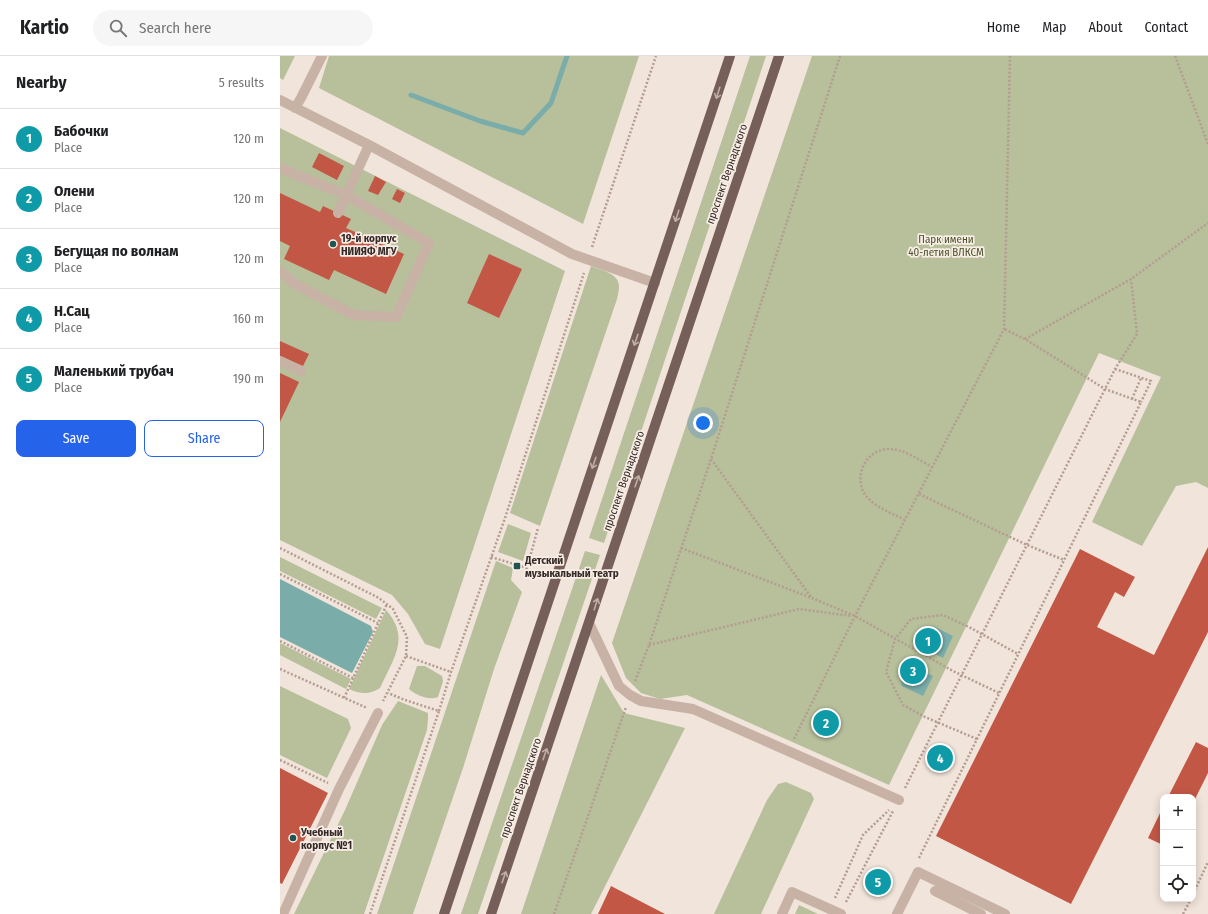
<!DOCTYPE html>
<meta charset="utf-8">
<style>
:root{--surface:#fff;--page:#f6f6f6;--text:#202124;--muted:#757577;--line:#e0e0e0;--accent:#2563eb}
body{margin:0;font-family:"Fira Sans Condensed",sans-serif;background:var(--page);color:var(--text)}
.controls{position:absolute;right:12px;bottom:12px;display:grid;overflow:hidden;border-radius:8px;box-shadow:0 2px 10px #0003}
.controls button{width:36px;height:36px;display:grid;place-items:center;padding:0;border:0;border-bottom:1px solid var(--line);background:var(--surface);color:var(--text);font:20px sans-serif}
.you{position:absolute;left:423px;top:367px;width:14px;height:14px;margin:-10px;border:3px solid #fff;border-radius:50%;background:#1a73e8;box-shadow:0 0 0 6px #1a73e833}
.badge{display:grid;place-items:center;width:26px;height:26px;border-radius:50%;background:var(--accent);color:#fff;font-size:13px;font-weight:700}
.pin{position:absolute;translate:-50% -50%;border:2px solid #fff;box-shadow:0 1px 4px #0006}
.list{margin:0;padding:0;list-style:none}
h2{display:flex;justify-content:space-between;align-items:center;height:52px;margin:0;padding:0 16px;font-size:17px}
h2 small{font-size:13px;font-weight:400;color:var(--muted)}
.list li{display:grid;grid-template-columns:26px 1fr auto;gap:12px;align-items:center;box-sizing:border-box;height:60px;padding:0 16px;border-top:1px solid var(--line)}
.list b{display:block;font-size:15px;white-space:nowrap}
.list p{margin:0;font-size:13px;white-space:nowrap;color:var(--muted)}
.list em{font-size:13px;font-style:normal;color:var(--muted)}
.actions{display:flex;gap:8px;padding:12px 16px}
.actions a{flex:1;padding:9px 0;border:1px solid var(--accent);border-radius:8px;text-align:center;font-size:14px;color:var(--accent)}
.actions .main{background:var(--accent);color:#fff}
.icon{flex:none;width:22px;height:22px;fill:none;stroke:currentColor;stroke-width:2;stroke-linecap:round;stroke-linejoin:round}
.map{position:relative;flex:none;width:928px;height:858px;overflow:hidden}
header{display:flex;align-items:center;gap:24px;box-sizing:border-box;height:56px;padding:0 20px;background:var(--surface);border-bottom:1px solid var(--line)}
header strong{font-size:19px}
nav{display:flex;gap:22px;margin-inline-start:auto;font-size:14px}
.search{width:280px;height:36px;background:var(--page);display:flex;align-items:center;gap:10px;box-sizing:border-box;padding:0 14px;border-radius:22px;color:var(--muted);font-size:15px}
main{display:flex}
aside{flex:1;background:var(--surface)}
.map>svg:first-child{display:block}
.green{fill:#b7bf9b}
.water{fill:#7aadaa}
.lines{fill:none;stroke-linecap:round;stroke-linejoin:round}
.stream{stroke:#7aadaa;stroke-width:5}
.building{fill:#c35746}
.path{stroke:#b49c91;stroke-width:2.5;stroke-dasharray:2 2;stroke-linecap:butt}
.minor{stroke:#c8b2a6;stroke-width:10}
.major{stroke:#765f58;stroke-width:10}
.oneway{stroke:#beaea6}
.poi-dot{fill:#1e5553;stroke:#f9eee6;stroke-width:1.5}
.labels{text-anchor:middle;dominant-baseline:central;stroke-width:3.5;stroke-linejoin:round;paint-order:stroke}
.street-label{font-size:11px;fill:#352a27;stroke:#f9eee6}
.poi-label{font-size:11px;font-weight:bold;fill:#352a27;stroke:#f9eee6;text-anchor:start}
.park-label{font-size:11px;fill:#48522b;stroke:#f9eee6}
</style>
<header>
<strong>Kartio</strong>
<div class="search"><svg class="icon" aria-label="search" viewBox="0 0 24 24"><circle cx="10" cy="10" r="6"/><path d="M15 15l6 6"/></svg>Search here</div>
<nav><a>Home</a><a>Map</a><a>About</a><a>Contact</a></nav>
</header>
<main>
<aside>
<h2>Nearby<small>5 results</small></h2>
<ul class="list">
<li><span class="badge" style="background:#0f9aa8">1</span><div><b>Бабочки</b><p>Place</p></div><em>120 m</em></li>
<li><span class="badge" style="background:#0f9aa8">2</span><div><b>Олени</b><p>Place</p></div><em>120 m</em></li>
<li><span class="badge" style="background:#0f9aa8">3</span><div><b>Бегущая по волнам</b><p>Place</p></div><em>120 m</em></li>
<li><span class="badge" style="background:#0f9aa8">4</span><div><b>Н.Сац</b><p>Place</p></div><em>160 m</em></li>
<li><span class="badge" style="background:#0f9aa8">5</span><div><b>Маленький трубач</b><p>Place</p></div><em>190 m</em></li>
</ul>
<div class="actions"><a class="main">Save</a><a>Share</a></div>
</aside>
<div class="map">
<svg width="928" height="858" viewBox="0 0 928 858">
<rect width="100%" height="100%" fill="#f1e4da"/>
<path class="green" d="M 0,0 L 15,0 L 3,24 L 0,22 Z
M 49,0 L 359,0 L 303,168 L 39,32 Z
M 470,0 L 486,0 L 324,487 L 309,482 Z
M 532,0 L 928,0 L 928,432 L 916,426 L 896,430 L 862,490 L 812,466 L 881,321 L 819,297 L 609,729 L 407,639 L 380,643 L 361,637 L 346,622 L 332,587 Z
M 0,72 L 285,215 L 160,593 L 145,588 L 128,558 L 112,539 L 0,484 Z
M 311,210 C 320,214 339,217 339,230 C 339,234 338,239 337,243 L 260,470 L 230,457 Z
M 228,468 L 251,477 L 243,505 L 218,496 Z
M 305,495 L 320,499 L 198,858 L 181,858 Z
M 0,501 L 102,552 L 96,563 L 0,515 Z
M 216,505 L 233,512 L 231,524 L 242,536 L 214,613 L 183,712 L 133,858 L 97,858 Z
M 106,554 C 131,582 113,603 100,632 C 90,639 80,638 69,633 Z
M 0,587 L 71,623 L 66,633 L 0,599 Z
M 137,610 L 145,610 L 162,620 L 163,625 L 158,641 C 149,645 136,639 129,633 Z
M 321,619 L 344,657 L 405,672 L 311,858 L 241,858 Z
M 0,630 L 68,663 L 71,672 L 47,722 L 0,699 Z
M 118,645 L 148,657 L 148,663 L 147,674 L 84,858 L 14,858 L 65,754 L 102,669 Z
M 506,726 L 531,737 L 534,743 L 481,858 L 434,858 L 487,744 L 498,728 Z
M 519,849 L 538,858 L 515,858 Z"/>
<path class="water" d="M 0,523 L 91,570 L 93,576 L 72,617 L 0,581 Z
M 653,570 L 673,580 L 663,602 L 632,585 C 637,574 641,572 653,570 Z
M 624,606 L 653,620 L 643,640 L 622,630 C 620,621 620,614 624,606 Z"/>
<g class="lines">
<path class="stream" d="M 131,39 L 200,65 L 243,77 L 271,47 L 287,0"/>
</g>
<path class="building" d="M 39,97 L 64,110 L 57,124 L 32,111 Z
M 95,120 L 106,126 L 98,139 L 88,135 Z
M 117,133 L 125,137 L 120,147 L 112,143 Z
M 0,137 L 40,156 L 43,150 L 71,163 L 66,172 L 124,198 L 106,238 L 54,214 L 49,224 L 4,203 L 10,190 L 0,185 Z
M 209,198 L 242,213 L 219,262 L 187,247 Z
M 0,285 L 29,298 L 23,310 L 0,300 Z
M 0,317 L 19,326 L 0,366 Z
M 928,491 L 928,576 L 791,848 L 656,780 L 800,493 L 855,521 L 844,541 L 835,536 L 817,571 L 874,599 Z
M 916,686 L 928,692 L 928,717 L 913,747 L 913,741 L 888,741 Z
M 0,712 L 48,737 L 2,828 L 0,827 Z
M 883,751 L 883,789 L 868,782 Z
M 331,830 L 385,858 L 318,858 Z"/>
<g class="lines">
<path class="path" d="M 895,0 L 928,88
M 312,191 L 376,0
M 745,283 L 851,223 L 928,167
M 835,313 L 871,325 L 861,346
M 852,343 L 861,322
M 431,403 L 531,541
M 639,438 L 747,489 L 784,504
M 625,464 C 614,458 599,453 590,444 C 571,428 582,395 607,393 C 623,392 639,404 652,411
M 0,492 L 99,542 L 113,553 L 127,581 L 126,600 L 103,645
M 401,492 L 532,542 L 575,560 L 673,615 L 719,637
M 211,501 L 247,512 L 258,472
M 0,518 L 98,567
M 0,585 L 73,622
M 369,589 L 519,553 L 572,560
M 126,600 L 171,616
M 0,613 L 87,652
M 355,625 L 369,589 L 431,403 L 560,0
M 64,642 L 107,548
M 159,655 L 171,616 L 225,462 L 304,217
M 514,683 L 575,560 L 724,273 L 730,0
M 697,683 L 645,661 L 623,649 L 606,616 L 615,583 L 631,563 L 663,559 L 689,571 L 738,598
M 0,704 L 48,727
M 625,732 L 835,313 L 857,278 L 851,223
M 639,802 L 861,346 L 825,333 L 745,283 L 724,273
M 913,838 L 928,806
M 555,842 L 583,779 L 609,754
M 566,846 L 613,755
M 90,858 L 159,655 L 125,644 L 108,637
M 274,858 L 346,651
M 903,858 L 911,843"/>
<path class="minor" d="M 0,44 L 89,89 L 292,198 L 375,227
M 15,52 L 21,42 L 42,0
M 0,112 L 66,139 L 149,187 L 116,261 L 74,259 L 15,228 L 0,215
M 58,157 L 89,89
M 0,305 L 21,315
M 309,567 L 339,630 L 350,639 L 361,645 L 413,653 L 619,744
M 655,835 L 701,858
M 3,858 L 59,733 L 98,657
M 502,858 L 512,836 L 561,858
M 617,858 L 638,816 L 725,858"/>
<path class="major" d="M 164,858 L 450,0
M 211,858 L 499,0"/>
</g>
<defs><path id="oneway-shaft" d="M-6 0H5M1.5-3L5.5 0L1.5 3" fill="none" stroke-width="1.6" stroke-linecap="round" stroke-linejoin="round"/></defs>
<g class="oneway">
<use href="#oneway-shaft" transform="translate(438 37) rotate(108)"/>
<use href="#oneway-shaft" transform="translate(397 160) rotate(108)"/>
<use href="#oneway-shaft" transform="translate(356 284) rotate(109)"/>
<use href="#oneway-shaft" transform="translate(314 407) rotate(109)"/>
<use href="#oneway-shaft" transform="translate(357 425) rotate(-71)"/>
<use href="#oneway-shaft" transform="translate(316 548) rotate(-72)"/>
<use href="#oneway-shaft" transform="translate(265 698) rotate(-71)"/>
<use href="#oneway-shaft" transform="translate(224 821) rotate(-71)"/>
</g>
<g class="poi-dot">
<circle cx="53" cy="188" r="4"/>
<rect x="233" y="506" width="8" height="8" rx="2"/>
<circle cx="13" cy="782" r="4"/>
</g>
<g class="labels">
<g class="street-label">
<text transform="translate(447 118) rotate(-71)">проспект Вернадского</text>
<text transform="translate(344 425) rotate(-71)">проспект Вернадского</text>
<text transform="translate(241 732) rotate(-71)">проспект Вернадского</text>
</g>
<g class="poi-label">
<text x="61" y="182">19-й корпус<tspan x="61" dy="13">НИИЯФ МГУ</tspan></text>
<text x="245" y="504">Детский<tspan x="245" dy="13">музыкальный театр</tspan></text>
<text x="21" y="776">Учебный<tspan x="21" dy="13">корпус №1</tspan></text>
</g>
<g class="park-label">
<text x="666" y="183">Парк имени<tspan x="666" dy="13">40-летия ВЛКСМ</tspan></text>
</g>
</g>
</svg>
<div class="controls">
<button>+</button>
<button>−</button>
<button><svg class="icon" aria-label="locate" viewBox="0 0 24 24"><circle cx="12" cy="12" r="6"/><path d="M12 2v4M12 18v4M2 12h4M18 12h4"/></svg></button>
</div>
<div class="you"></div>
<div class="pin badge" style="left:648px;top:585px;background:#0f9aa8">1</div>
<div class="pin badge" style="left:546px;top:667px;background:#0f9aa8">2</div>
<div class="pin badge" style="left:633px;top:615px;background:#0f9aa8">3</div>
<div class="pin badge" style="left:660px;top:702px;background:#0f9aa8">4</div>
<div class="pin badge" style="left:598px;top:826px;background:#0f9aa8">5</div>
</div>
</main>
